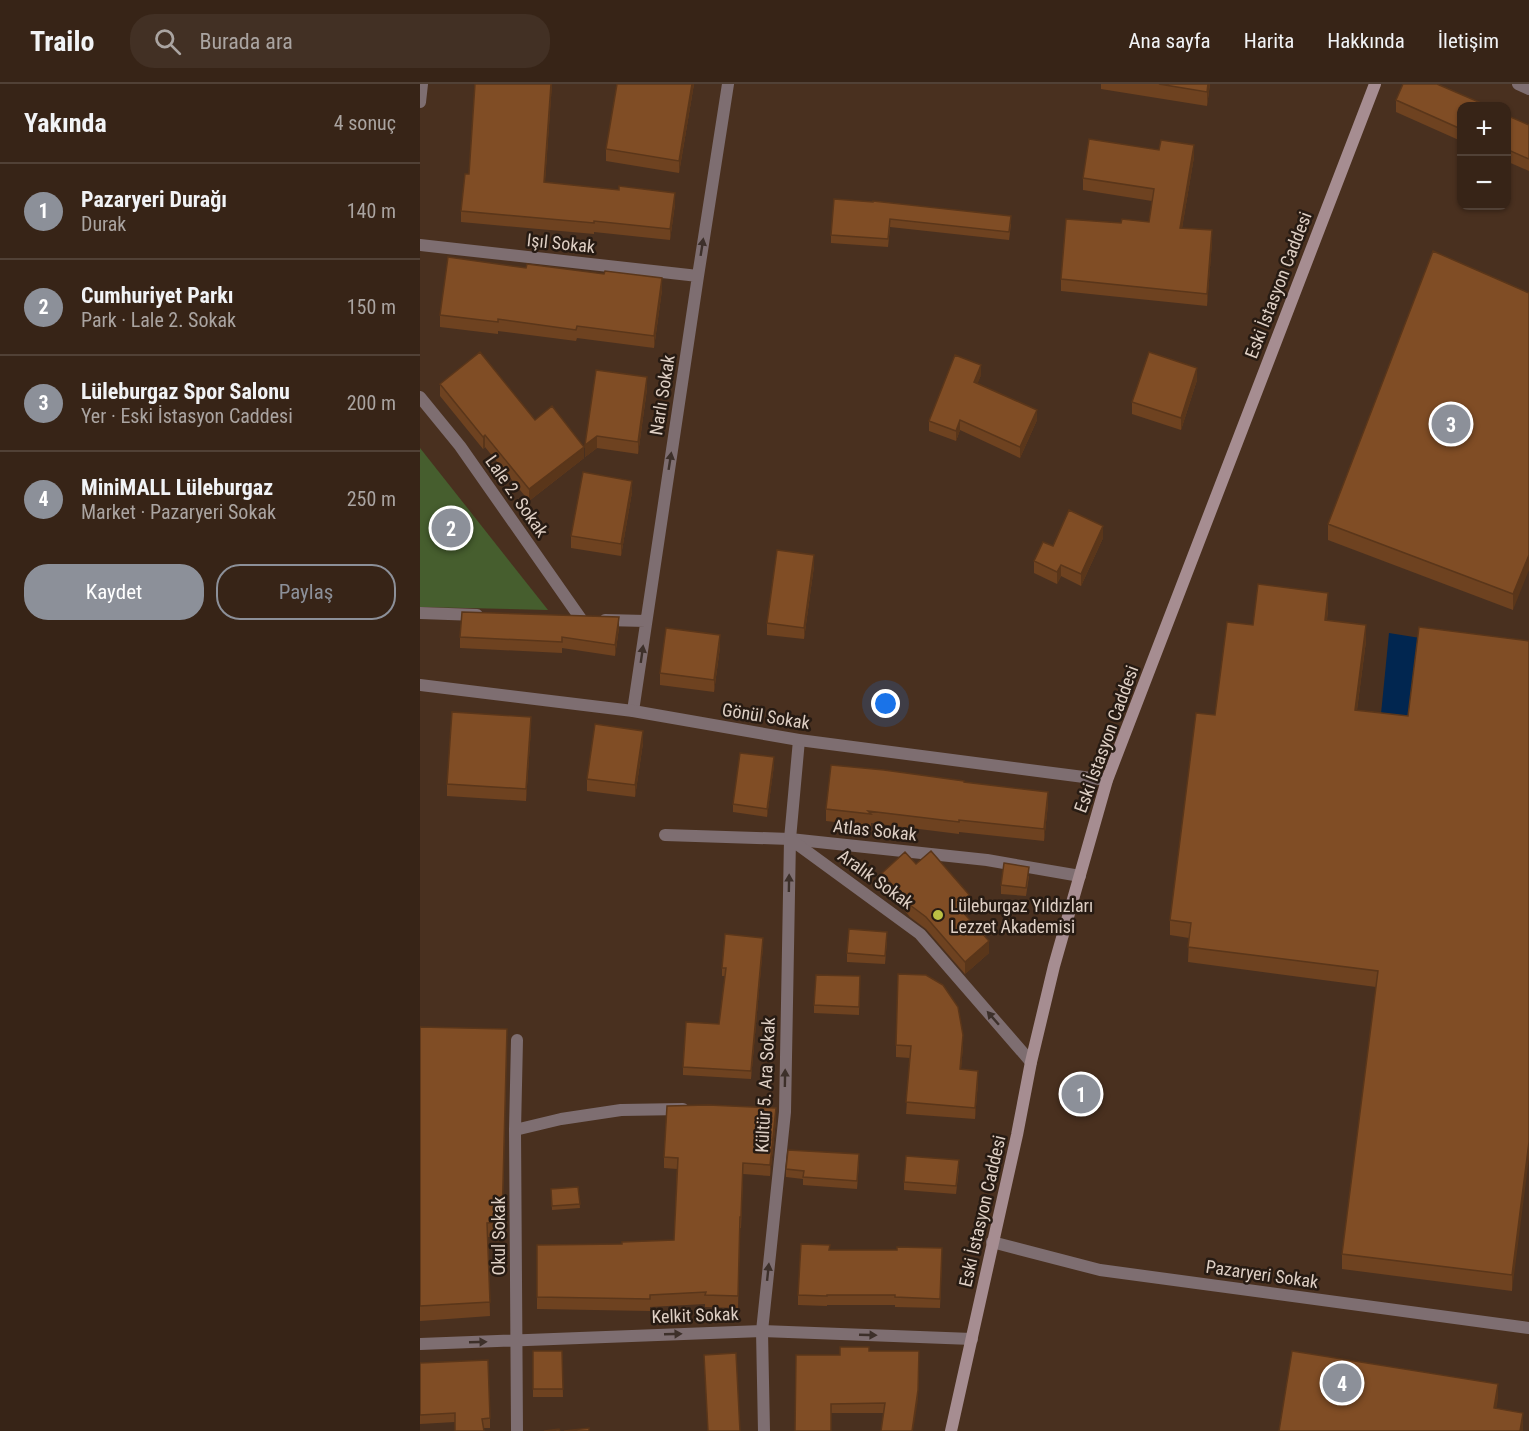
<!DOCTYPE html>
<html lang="tr">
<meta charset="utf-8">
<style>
:root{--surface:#372417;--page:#423024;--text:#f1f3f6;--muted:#aaa4a1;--line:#514136;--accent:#8c9099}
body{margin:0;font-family:"Roboto Condensed",sans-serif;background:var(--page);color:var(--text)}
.controls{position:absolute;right:18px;top:18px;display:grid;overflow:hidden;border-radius:12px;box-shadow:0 2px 4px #0004}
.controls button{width:54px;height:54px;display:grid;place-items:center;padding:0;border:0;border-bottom:2px solid var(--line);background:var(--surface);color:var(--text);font:30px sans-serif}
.you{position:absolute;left:466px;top:620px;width:21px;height:21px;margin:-15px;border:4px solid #fff;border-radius:50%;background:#1a73e8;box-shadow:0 0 0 9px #1a73e833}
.badge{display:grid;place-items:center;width:39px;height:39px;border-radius:50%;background:var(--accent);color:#fff;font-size:20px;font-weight:700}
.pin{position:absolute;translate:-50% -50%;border:3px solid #fff;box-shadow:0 2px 6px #0006}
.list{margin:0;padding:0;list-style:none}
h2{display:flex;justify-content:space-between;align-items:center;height:78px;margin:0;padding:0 24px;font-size:26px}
h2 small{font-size:20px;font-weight:400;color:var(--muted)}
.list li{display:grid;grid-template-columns:39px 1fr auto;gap:18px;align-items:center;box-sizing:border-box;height:96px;padding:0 24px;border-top:2px solid var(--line)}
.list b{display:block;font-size:22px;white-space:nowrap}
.list p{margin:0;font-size:20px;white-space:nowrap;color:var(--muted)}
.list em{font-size:20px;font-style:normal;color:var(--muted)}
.actions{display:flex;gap:12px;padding:18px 24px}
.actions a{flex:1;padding:14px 0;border:2px solid var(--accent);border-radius:24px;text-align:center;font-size:21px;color:var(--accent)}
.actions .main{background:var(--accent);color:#fff}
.icon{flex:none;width:33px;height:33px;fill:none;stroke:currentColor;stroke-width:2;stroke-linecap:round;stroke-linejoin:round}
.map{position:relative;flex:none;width:1109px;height:1347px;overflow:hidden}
header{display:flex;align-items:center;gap:36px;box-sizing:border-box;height:84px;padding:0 30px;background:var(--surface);border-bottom:2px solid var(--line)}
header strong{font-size:28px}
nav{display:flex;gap:33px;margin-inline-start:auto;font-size:21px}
.search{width:420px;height:54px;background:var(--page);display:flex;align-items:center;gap:15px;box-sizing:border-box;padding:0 21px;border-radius:24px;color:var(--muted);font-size:22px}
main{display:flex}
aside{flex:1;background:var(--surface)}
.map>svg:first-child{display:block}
.green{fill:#465e2e}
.water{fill:#012650}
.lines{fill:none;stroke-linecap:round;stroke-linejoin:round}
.pedestrian{stroke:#7e6e71;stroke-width:12}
.minor{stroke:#7e6e71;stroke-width:12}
.tertiary{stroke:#7e6e71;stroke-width:12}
.secondary{stroke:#a68d91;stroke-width:12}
.wall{fill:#6e4220}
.shaded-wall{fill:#5a361a}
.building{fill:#804d25;stroke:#5a361a;stroke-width:1.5}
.oneway{fill:#3d302a}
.poi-dot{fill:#bbc044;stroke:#271b13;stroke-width:2}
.labels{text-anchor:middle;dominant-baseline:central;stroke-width:5;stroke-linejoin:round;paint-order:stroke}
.street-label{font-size:18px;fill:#decfc4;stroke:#271b13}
.poi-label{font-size:18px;fill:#decfc4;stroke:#271b13;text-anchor:start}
</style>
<header>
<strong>Trailo</strong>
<div class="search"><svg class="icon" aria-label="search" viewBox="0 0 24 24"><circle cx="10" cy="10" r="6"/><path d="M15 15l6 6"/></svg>Burada ara</div>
<nav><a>Ana sayfa</a><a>Harita</a><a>Hakkında</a><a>İletişim</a></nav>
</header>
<main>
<aside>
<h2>Yakında<small>4 sonuç</small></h2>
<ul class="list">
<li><span class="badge">1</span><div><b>Pazaryeri Durağı</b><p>Durak</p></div><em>140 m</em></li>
<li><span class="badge">2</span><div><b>Cumhuriyet Parkı</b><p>Park · Lale 2. Sokak</p></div><em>150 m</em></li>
<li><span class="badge">3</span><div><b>Lüleburgaz Spor Salonu</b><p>Yer · Eski İstasyon Caddesi</p></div><em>200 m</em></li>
<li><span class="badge">4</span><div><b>MiniMALL Lüleburgaz</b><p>Market · Pazaryeri Sokak</p></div><em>250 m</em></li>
</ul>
<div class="actions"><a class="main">Kaydet</a><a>Paylaş</a></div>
</aside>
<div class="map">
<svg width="1109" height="1347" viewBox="0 0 1109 1347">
<rect width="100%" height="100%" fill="#49301f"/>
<path class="green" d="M 0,364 L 128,526 L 0,523 Z"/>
<path class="water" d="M 969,549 L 1000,554 L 990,633 L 961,630 Z"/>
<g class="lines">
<path class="pedestrian" d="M 245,751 L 370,755 L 567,776 L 660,792"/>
<path class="minor" d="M 0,18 L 2,0
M 0,161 L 278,192
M 0,313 L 40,362 L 161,535
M 0,529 L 57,531
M 185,536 L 226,537
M 213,627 L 278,192 L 308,0
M 370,755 L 500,850 L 611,978
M 97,956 L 95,1046 L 97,1347
M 95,1046 L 141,1035 L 201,1026 L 263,1025
M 572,1158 L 680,1186 L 1109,1244
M 0,1260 L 342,1247 L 552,1255
M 344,1347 L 342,1247 L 365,1028 L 370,755 L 379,656"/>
<path class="tertiary" d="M 1098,0 L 1109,5
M 0,601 L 213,627 L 379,656 L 687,696"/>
<path class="secondary" d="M 531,1347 L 597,1051 L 611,978 L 634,882 L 687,696 L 955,0"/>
</g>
<path class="wall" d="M 55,0 L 132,0 L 125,98 L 255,120 L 250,156 L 174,148 L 174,150 L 41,138 L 41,127 L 49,90 Z
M 197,0 L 274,0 L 259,89 L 186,77 L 186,65 Z
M 681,0 L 790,0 L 787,22 L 681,5 Z
M 976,16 L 1041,22 L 1041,57 L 976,28 Z
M 1086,31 L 1109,41 L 1109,87 L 1086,77 Z
M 774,73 L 762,144 L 792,158 L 787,222 L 641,207 L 641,195 L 701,139 L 729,138 L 732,117 L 663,106 L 663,94 Z
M 453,118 L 591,140 L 589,156 L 470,143 L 468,163 L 411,159 L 411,151 Z
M 242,206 L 234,264 L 157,254 L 156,257 L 78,247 L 78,250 L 20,243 L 20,231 Z
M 1109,209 L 1093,526 L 908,456 L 908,440 Z
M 561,291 L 557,300 L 617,336 L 600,374 L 540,346 L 536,357 L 509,347 L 509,337 Z
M 777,296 L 761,346 L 712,330 L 712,318 Z
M 20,300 L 115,336 L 164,374 L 109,417 L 65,363 L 63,365 L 20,312 Z
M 227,305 L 218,370 L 177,364 L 165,373 L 165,361 Z
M 212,408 L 201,472 L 151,464 L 151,452 Z
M 683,454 L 661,502 L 641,492 L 637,500 L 614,489 L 614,477 L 633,462 Z
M 394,482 L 384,555 L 347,551 L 347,539 Z
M 908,525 L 907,536 L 946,557 L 937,626 L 988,632 L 1109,557 L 1092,1207 L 922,1185 L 922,1170 L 956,903 L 768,878 L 769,854 L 750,851 L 750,836 L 795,631 L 833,541 Z
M 199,544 L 195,572 L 142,564 L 142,569 L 40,564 L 40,553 Z
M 300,563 L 294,608 L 240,601 L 240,589 Z
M 111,645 L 106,717 L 27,712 L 27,700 Z
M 223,659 L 215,713 L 167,707 L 167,695 Z
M 354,681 L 347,733 L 313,728 L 313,720 Z
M 544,698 L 628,720 L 624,757 L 539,748 L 539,750 L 451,739 L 451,742 L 406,737 L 406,725 Z
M 496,780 L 552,826 L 546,832 L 569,869 L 545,890 L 506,845 L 490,833 L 462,801 L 462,789 Z
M 609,792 L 606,812 L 581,810 L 581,801 Z
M 467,856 L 465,880 L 427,878 L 427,869 Z
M 343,862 L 331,995 L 263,991 L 263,983 L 299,940 L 305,892 L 302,892 L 302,884 Z
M 440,892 L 439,931 L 394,929 L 394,921 Z
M 0,943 L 87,945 L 82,1153 L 68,1153 L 70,1232 L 0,1237 Z
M 476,961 L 543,962 L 541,985 L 558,998 L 555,1035 L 486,1030 L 490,974 L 476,973 Z
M 356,1036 L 350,1092 L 323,1090 L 321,1144 L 320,1144 L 318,1224 L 285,1223 L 285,1220 L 230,1223 L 230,1227 L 117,1225 L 117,1161 L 202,1160 L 254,1156 L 257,1085 L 244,1084 L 244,1073 Z
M 439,1078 L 437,1105 L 383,1101 L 383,1095 L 366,1093 L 366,1085 Z
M 539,1084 L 536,1110 L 484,1106 L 484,1098 Z
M 158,1103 L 160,1124 L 132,1126 L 131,1105 Z
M 409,1166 L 522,1174 L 520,1224 L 475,1223 L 475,1221 L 407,1221 L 407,1222 L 378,1221 L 378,1211 Z
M 113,1267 L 142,1267 L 143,1313 L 113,1313 Z
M 449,1267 L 498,1316 L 464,1329 L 411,1329 L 375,1347 L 420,1271 Z
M 0,1279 L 70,1334 L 70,1344 L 64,1344 L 35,1338 L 0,1340 Z"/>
<path class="shaded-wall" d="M 131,0 L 132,0 L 124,109 L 124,98 Z
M 272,0 L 274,0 L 259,89 L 259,77 Z
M 788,0 L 790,0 L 787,22 L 787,8 Z
M 774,61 L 774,73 L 760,156 L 760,144 Z
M 255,109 L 255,120 L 250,156 L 250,145 Z
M 792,146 L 792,158 L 787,222 L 787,210 Z
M 242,194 L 242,206 L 234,264 L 234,252 Z
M 561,281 L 561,291 L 554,308 L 554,298 Z
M 777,284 L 777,296 L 761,346 L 761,334 Z
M 227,293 L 227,305 L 218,370 L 218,358 Z
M 617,326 L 617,336 L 600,374 L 600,363 Z
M 540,336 L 540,346 L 536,357 L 536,347 Z
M 65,351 L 65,363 L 63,365 L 63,353 Z
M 177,352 L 177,364 L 165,373 L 165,361 Z
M 164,363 L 164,374 L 109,417 L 109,405 Z
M 212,397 L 212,408 L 201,472 L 201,460 Z
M 683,442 L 683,454 L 661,502 L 661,490 Z
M 394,471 L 394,482 L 384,555 L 384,544 Z
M 1109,471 L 1109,486 L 1093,526 L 1093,510 Z
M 641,481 L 641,492 L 637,500 L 637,488 Z
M 908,509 L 908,525 L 905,552 L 905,536 Z
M 199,533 L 199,544 L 195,572 L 195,561 Z
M 946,541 L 946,557 L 935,641 L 935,626 Z
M 300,551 L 300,563 L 294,608 L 294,596 Z
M 111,633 L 111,645 L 106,717 L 106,705 Z
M 223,647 L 223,659 L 215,713 L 215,701 Z
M 354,673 L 354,681 L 347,733 L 347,725 Z
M 628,708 L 628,720 L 624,757 L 624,745 Z
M 552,814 L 552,826 L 540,837 L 540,825 Z
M 343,854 L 343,862 L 331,995 L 331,987 Z
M 569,857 L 569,869 L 545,890 L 545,878 Z
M 543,951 L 543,962 L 540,997 L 540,985 Z
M 558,987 L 558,998 L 555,1035 L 555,1024 Z
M 356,1024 L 356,1036 L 350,1092 L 350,1081 Z
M 1109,1058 L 1109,1074 L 1092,1207 L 1092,1191 Z
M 499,1267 L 498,1316 L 493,1347 L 492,1347 Z
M 1078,1300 L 1078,1315 L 1074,1340 L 1074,1324 Z
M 1103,1329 L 1103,1347 L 1100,1347 Z"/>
<path class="building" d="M 55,0 L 131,0 L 124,98 L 199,106 L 199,102 L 255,109 L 250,145 L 174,137 L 174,139 L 41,127 L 45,90 L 49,90 Z
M 197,0 L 272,0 L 259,77 L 186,65 Z
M 739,0 L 788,0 L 787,8 Z
M 983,0 L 1017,0 L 1068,22 L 1041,22 L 1041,45 L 976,16 Z
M 1086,31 L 1109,41 L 1109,75 L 1086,65 Z
M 669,55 L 739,66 L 741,56 L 774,61 L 760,144 L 792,146 L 787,210 L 641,195 L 646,135 L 701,139 L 702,135 L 729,138 L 734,105 L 663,94 Z
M 414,115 L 453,118 L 453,117 L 591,132 L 589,148 L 470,135 L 468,155 L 411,151 Z
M 1013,167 L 1109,209 L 1109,471 L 1093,510 L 908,440 Z
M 28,173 L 106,184 L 107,180 L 184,190 L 185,187 L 242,194 L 234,252 L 157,242 L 156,246 L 78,235 L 78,238 L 20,231 Z
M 60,268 L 115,336 L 132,322 L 164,363 L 109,405 L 65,351 L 63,353 L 20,300 Z
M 729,268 L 777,284 L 761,334 L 712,318 Z
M 535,271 L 561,281 L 554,298 L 617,326 L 600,363 L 540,336 L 536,347 L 509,337 Z
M 176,286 L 227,293 L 218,358 L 177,352 L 165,361 Z
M 163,388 L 212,397 L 201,460 L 151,452 Z
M 649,426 L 683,442 L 661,490 L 641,481 L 637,488 L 614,477 L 623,458 L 633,462 Z
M 357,466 L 394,471 L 384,544 L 347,539 Z
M 838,500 L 908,509 L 905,536 L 946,541 L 935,626 L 988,632 L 999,543 L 1109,557 L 1109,1058 L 1092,1191 L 922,1170 L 958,887 L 768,863 L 771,839 L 750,836 L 776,629 L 795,631 L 807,538 L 833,541 Z
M 42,528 L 199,533 L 195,561 L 142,553 L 142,558 L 40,553 Z
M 246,544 L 300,551 L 294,596 L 240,589 Z
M 32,628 L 111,633 L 106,705 L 27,700 Z
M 175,640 L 223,647 L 215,701 L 167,695 Z
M 320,669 L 354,673 L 347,725 L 313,720 Z
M 411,681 L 464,686 L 544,697 L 544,698 L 628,708 L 624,745 L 539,736 L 539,738 L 448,727 L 451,730 L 406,725 Z
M 511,767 L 552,814 L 540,825 L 569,857 L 545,878 L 506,833 L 490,821 L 462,789 L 485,768 L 496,780 Z
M 584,779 L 609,783 L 606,804 L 581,801 Z
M 429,845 L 467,848 L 465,872 L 427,869 Z
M 305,850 L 343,854 L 331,987 L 263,983 L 266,938 L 299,940 L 306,884 L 302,884 Z
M 478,890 L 506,891 L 523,901 L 538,923 L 543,951 L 540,985 L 558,987 L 555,1024 L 486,1018 L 491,962 L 476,961 Z
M 396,891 L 440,892 L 439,923 L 394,921 Z
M 0,943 L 87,945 L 82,1138 L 67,1139 L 70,1218 L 0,1222 Z
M 288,1021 L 356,1024 L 350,1081 L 323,1079 L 321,1133 L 320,1133 L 318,1212 L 285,1211 L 286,1208 L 230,1211 L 230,1215 L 117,1213 L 117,1161 L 202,1160 L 202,1158 L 254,1156 L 258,1074 L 244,1073 L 247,1022 Z
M 368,1066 L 439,1070 L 437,1097 L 383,1093 L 384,1087 L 366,1085 Z
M 486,1072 L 539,1076 L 536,1102 L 484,1098 Z
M 158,1103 L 160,1120 L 132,1122 L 131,1105 Z
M 381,1160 L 410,1161 L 409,1166 L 477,1166 L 477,1163 L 522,1164 L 520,1215 L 475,1213 L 475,1211 L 407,1211 L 407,1212 L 378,1211 Z
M 420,1263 L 449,1263 L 449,1267 L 499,1267 L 498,1306 L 492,1347 L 461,1347 L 465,1319 L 411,1320 L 411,1347 L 375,1347 L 376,1271 L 420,1271 Z
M 113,1267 L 142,1267 L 143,1305 L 113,1305 Z
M 872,1267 L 1078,1300 L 1074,1324 L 1103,1329 L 1100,1347 L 859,1347 Z
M 316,1269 L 320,1347 L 288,1347 L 284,1271 Z
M 68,1276 L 70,1334 L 62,1335 L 64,1347 L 35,1347 L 35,1329 L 0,1331 L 0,1279 Z
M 169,1344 L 169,1347 L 144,1347 Z
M 139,1345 L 140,1347 L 124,1347 Z"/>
<defs><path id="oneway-solid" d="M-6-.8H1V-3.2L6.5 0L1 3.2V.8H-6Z" transform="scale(1.5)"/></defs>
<g class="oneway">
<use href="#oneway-solid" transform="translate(282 163) rotate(-81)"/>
<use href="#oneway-solid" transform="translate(250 377) rotate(-81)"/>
<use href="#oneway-solid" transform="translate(222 570) rotate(-82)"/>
<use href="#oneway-solid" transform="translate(369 799) rotate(-89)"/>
<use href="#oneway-solid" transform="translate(573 934) rotate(-131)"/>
<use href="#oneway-solid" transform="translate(365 994) rotate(-89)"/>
<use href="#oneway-solid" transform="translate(348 1188) rotate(-84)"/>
<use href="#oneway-solid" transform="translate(253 1250) rotate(-2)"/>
<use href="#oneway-solid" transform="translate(448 1251) rotate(2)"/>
<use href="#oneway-solid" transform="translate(58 1258) rotate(-2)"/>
</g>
<circle class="poi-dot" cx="518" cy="831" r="6"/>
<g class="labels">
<g class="street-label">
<text transform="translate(141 159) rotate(6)">Işıl Sokak</text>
<text transform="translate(858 201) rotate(-69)">Eski İstasyon Caddesi</text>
<text transform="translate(242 311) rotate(-81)">Narlı Sokak</text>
<text transform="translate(97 412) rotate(55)">Lale 2. Sokak</text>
<text transform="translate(346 632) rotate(9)">Gönül Sokak</text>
<text transform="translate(686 655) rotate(-70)">Eski İstasyon Caddesi</text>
<text transform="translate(455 746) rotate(6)">Atlas Sokak</text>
<text transform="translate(456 795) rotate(36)">Aralık Sokak</text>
<text transform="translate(345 1001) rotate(-87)">Kültür 5. Ara Sokak</text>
<text transform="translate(562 1127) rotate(-77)">Eski İstasyon Caddesi</text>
<text transform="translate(78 1152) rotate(-90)">Okul Sokak</text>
<text transform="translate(842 1190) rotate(8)">Pazaryeri Sokak</text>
<text transform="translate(275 1231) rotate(-2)">Kelkit Sokak</text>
</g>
<g class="poi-label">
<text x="530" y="821">Lüleburgaz Yıldızları<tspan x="530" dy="21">Lezzet Akademisi</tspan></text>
</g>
</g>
</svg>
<div class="controls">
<button>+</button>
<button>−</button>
</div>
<div class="you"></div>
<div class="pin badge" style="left:661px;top:1010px">1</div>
<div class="pin badge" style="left:31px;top:444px">2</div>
<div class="pin badge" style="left:1031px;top:340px">3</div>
<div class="pin badge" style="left:922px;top:1299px">4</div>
</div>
</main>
